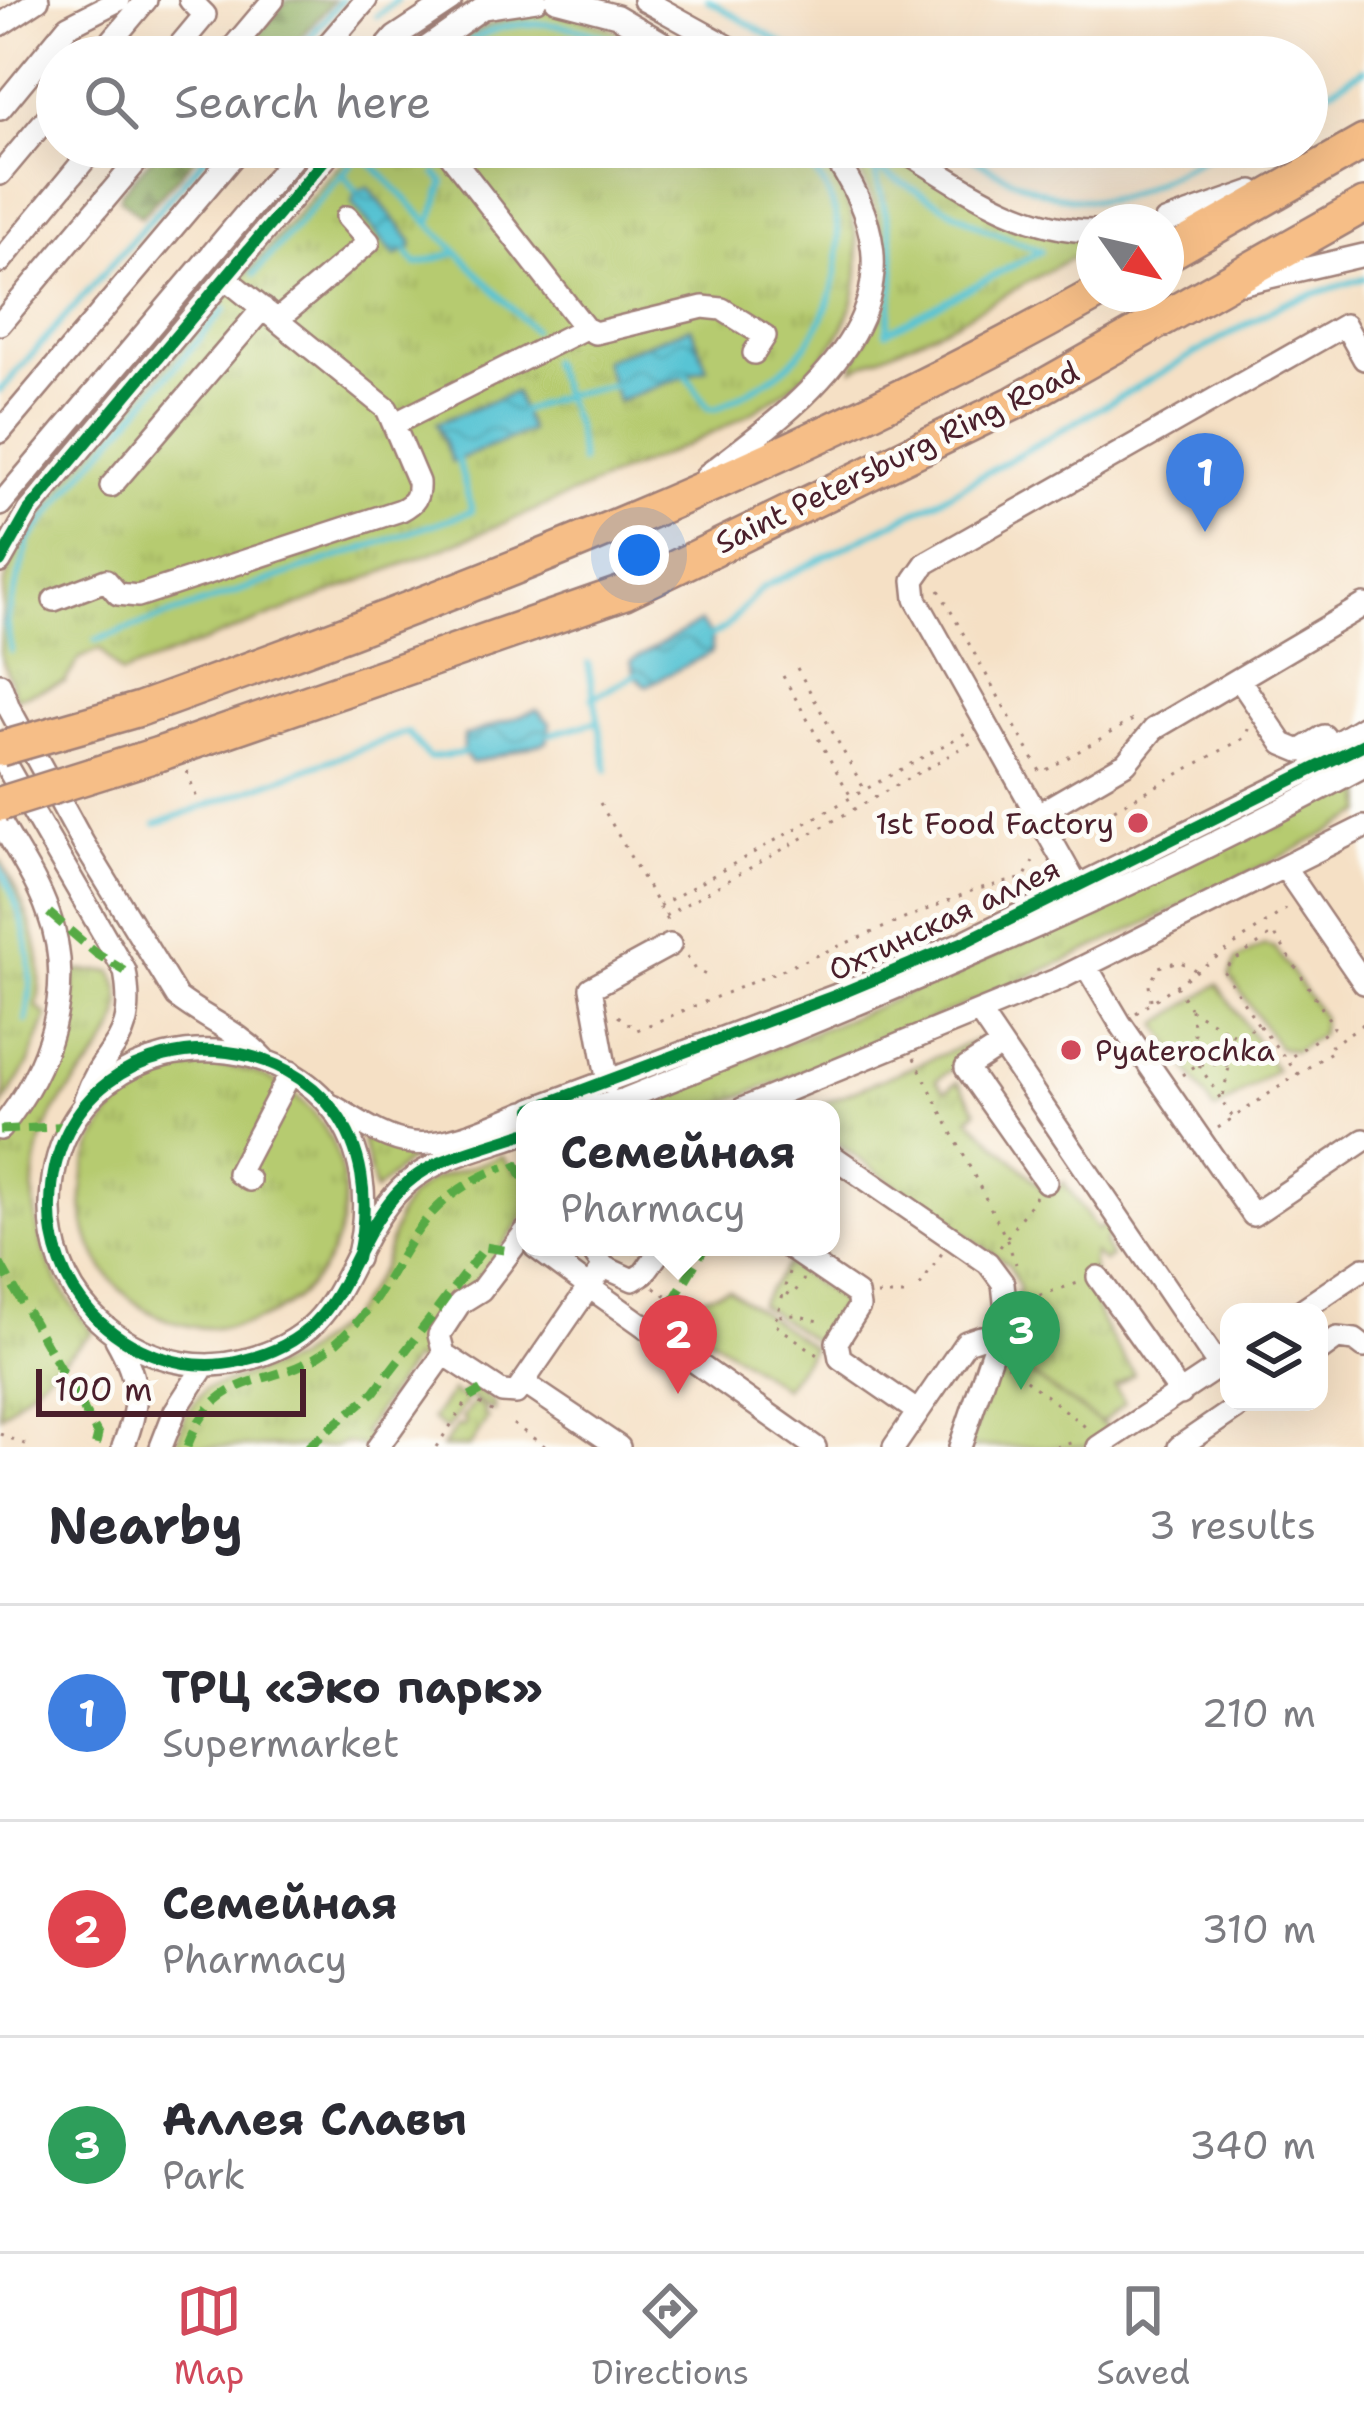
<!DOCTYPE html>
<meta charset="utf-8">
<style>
:root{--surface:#fff;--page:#f7f7f7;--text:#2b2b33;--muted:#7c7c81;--line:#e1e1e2;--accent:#d1495b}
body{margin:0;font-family:"Shantell Sans",sans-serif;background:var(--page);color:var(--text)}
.controls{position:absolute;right:36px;bottom:36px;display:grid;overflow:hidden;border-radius:24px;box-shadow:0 12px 48px #0002}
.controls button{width:108px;height:108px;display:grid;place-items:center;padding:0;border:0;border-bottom:3px solid var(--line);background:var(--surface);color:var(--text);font:60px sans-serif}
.compass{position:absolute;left:1076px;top:204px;width:108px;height:108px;border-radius:50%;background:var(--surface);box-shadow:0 12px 48px #0002;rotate:124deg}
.scale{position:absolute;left:36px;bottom:30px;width:270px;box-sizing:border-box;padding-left:12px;border:6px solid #4a1f2b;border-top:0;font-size:33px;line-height:42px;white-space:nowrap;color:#4a1f2b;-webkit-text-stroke:9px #fdfcf7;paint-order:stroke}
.you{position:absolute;left:639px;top:555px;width:42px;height:42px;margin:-30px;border:9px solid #fff;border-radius:50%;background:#1a73e8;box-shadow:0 0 0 18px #1a73e833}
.badge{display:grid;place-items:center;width:78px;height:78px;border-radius:50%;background:var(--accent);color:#fff;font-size:39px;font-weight:700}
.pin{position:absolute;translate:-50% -99px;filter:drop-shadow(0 3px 6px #0008)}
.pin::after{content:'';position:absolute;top:63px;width:42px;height:36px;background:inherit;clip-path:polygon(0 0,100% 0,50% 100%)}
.popup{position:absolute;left:516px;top:1100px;width:324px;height:156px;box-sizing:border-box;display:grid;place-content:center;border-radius:24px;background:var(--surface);filter:drop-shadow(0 3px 9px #0005);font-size:39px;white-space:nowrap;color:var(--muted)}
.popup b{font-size:45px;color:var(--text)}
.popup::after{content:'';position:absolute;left:50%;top:100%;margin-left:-24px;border:24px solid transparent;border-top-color:var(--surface)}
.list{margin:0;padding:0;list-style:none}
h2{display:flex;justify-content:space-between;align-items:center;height:156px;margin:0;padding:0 48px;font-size:51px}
h2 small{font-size:39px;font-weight:400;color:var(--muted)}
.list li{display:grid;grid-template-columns:78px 1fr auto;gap:36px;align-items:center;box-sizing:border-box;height:216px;padding:0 48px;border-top:3px solid var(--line)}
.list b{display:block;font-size:45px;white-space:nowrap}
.list p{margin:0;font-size:39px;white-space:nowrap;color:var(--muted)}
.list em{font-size:39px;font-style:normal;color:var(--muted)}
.icon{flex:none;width:66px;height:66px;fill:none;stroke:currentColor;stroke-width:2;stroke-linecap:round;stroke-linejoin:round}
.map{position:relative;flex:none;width:1364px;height:1447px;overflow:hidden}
.search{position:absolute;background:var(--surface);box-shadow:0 12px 48px #0002;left:36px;right:36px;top:36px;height:132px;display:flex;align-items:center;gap:30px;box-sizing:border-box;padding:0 42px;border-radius:66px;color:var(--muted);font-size:45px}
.sheet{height:804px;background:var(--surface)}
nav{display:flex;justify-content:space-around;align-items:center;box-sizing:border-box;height:168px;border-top:3px solid var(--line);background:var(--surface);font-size:33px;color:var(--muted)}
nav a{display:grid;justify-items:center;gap:6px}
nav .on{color:var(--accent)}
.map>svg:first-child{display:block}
.grass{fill:url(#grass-tufts);stroke:#80754e;stroke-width:3}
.forest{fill:url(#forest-firs);stroke:#6d6746;stroke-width:3}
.park{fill:#b6cb70;stroke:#80754e;stroke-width:3}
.water{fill:url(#water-waves);stroke:#527280;stroke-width:3}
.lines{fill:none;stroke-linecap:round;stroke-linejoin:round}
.stream{stroke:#59c4d4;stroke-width:6}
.minor-casing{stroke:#a08078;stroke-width:26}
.highway-casing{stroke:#a08078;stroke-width:38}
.path{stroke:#a08078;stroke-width:3;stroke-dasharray:3 9;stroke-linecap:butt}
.minor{stroke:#fff;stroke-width:21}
.highway{stroke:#f6be87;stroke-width:33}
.highway-bridge-casing{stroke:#a08078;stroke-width:38;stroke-linecap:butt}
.highway-bridge{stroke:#f6be87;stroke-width:33}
.quiet{stroke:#57aa44;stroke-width:9;stroke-dasharray:18 9;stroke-linecap:butt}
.cycleway-casing{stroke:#fdfcf7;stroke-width:20}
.cycleway{stroke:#00873e;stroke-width:12}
.poi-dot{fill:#d1495b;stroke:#fdfcf7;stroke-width:4.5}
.labels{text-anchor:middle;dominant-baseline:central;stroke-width:10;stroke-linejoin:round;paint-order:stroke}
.street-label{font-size:30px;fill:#4a1f2b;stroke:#fdfcf7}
.poi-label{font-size:30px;fill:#4a1f2b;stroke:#fdfcf7;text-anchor:end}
</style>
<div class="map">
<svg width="1364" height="1447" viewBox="0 0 1364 1447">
<defs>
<pattern id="grass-tufts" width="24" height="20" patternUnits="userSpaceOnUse" patternTransform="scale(3)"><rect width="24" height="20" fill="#b6cb70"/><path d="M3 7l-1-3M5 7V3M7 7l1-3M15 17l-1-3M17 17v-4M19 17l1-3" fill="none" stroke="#9eae61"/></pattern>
<pattern id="forest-firs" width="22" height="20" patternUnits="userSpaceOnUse" patternTransform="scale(3)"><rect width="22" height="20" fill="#90af62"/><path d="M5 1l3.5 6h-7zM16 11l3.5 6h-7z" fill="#788e51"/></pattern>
<pattern id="water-waves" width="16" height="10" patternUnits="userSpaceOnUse" patternTransform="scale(3)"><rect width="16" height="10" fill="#59c4d4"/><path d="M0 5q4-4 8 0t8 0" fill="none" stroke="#4c9fac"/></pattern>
</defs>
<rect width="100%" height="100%" fill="#fdfcf7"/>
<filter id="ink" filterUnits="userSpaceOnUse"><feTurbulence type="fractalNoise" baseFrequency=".00833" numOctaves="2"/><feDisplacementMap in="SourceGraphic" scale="24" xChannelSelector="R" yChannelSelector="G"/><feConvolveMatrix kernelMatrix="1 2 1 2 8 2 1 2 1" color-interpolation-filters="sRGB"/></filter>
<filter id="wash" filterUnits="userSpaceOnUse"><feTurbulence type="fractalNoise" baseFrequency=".004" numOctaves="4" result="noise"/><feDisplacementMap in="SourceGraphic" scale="48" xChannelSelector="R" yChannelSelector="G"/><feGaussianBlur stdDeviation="2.7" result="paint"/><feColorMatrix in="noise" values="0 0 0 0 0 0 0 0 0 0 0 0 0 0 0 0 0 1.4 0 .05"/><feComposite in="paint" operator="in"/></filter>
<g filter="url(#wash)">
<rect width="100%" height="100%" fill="#f5e0c5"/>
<path class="grass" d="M 541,11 C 589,15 625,35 667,57 L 435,57 C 467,30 500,19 541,11 Z
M 355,147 L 811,147 C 869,207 878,306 813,367 C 757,421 675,449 605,480 C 446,550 283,611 121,674 L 100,649 L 79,659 L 65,682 L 16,698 L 0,653 L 4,585 L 15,553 L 62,486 Z
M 845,147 L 881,147 L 1033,230 L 1090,242 L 1091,247 L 952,324 L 853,369 C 856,353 869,335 875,318 C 896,255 879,200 845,147 Z
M 1364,772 L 1364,813 C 1152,928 932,1023 708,1109 L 678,1109 L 658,1099 L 661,1093 L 872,1009 L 1064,924 Z
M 0,859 C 25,905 49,953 37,1007 L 47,1016 L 28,1065 L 0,1109 L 5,1088 L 0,1058 Z
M 73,971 L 112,971 C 144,1031 77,1069 52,1116 C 13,1192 41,1272 93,1332 L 0,1416 L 0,1140 C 44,1092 78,1039 73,971 Z
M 982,1038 L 983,1048 L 936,1080 L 945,1091 L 958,1082 L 977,1111 L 969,1118 L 1049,1194 L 1064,1182 L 1097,1230 L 1106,1224 L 1112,1228 L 1104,1243 L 1111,1257 L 1104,1262 L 1094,1253 C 1087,1312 1104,1327 1134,1374 L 1115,1387 L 1125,1403 L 1101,1423 L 1003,1356 L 1019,1288 L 1009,1265 L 831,1139 L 831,1109 L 810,1109 Z
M82 1197a131 131 0 1 1 262 0a131 131 0 1 1-262 0Z
M 366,1138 L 395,1151 L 415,1154 L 375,1191 L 362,1140 Z
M 502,1156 L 515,1172 L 525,1165 L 525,1215 L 475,1283 L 459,1294 L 426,1343 L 432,1351 L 425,1367 L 413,1359 L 363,1432 L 374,1441 L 369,1447 L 345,1443 L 333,1447 L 175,1447 L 186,1414 L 205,1389 L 295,1360 L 349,1317 L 382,1268 L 398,1216 L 409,1197 L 431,1180 Z
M 469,1385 L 494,1402 L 494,1411 L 470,1396 L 446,1430 L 432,1419 L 452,1391 L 461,1397 Z
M 474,1402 L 485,1410 L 483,1414 L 488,1418 L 469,1447 L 442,1447 L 458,1425 L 463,1427 L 466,1422 L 462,1419 Z"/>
<path class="forest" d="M 287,0 L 334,0 L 284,57 L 239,57 Z
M 161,147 L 205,147 L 141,217 L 120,199 L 121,193 Z"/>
<path class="park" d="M 1264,945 L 1275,948 L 1323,1018 L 1320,1035 L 1294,1051 L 1278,1047 L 1230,976 L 1236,960 Z
M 1218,984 L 1276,1070 L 1215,1111 L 1158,1024 Z
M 787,1264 L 843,1302 L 815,1342 L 759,1304 Z
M 728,1289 L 813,1348 L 784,1388 L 686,1321 L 703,1297 Z
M 1003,1356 L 1115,1433 L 1103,1447 L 966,1447 Z"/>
<path class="water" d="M 368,187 L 412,241 L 412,247 L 395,256 L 352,203 L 356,191 Z
M 691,327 L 707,368 L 618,401 L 603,360 Z
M 515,392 L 530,431 L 452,462 L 437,423 Z
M 700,622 L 711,636 L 712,652 L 646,686 L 635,675 L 631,661 Z
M 537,710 L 550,723 L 547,742 L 472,763 L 463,753 L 464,736 Z"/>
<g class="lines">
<path class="stream" d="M 708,0 L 805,57
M 377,16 L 397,0
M 293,57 L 342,0
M 449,57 C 504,4 590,23 649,57
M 1307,104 L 1364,69
M 954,147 C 1003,176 1054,207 1112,199 C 1140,194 1196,161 1224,147
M 361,153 L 533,330
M 342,173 L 356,191
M 430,224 L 444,182 L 436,174
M 407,252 L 416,264 L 456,253
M 254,274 L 366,147
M 886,332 C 903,262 891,235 874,167 L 985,229 L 1041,251
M 886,332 L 1041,251
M 550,361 L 576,427 L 581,462
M 687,376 L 709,409 L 719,408 C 743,393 778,378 797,356 C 838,312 857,222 815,173 C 807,163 797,155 788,147
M 0,391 L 214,147
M 522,411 L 564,395 L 613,385
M 711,636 L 725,628 L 762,588 L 937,501 L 1284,303 L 1364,278
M 96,640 L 472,511 L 458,460
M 11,651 L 6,622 L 29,541 L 68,491 L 225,309
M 588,663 L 607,770
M 592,698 L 635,675
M 550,734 L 596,722
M 156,824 L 407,732 L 429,758 L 463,753
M 0,868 C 26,919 37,964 26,1021"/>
</g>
</g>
<g filter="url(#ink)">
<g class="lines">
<g class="minor-casing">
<path id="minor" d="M 556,0 L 617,16 L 687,57
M 644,0 L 747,57
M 0,25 L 38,0
M 98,57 L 146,0
M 170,57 L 205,15 L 190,0
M 225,57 L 273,0
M 317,57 L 366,0
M 378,57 L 395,37 L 451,0
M 413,57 L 483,8 L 536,0
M 0,109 L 68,26 L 119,0
M 898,147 C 959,184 1020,231 1094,231
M 0,174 L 57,106
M 1165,222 L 1253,191
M 0,262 L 95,147
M 1244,283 L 1364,255
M 277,320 L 369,242 L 347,217
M 0,324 L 149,147
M 585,328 L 595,333 L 703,307 L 722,309 L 765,336 L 754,353
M 394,424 L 585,328 L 444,147
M 0,432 L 241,147
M 707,475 C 825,386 940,298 827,147
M 111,486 L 263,308
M 0,505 L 302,147
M 0,562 L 29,511 L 335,147
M 54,600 L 106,580 L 118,594 L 138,596 L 401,510 C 415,503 419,497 418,482 L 387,409 L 225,278
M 1239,679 L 1283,744 L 1300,751 L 1324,736
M 0,684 L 9,708 L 83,843 L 177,997 C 207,1020 238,1031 264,1059
M 0,755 L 125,971 C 138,1047 105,1041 85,1099
M 1313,757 L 1364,726
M 1038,814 L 1126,763 L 1154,729 L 1364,605
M 0,821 C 16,850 37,880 48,912 C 77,989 49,1069 0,1129
M 1285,868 L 1364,983
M 1076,884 L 916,599 L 914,580 L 926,563 L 1345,325 L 1364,359
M 1086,966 L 1120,1023 L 1253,1215 L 1364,1140
M 979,1012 L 1219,1366
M 1000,1046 L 966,1068 L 1046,1182
M 608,1083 L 591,988 L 670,945
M 333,1106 C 357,1120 385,1140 413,1143 C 448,1147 493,1125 525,1112
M 532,1109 L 837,995 L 964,942 L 1364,744
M 589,1109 L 625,1099 C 876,998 1126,895 1364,766
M 742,1109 L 1061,978 L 1364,827
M 831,1155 L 988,1263 L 1003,1283 L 1006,1311 L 960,1447
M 249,1180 L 238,1173 L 291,1072
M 590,1247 L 604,1267 L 589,1287 L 815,1447
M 788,1247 L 857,1294 L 859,1307 L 837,1342 L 840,1358 L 918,1412
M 357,1259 C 417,1006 54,978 51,1205 C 50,1244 64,1284 91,1313 C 129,1353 186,1374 240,1361 C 348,1337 338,1262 395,1195 C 426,1158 482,1149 525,1133
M 604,1267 L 633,1280 L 644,1273 L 663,1247
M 1098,1277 L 1181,1394
M 1299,1312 L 1364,1268
M 116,1339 C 140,1381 141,1402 123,1447
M 1319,1351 L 1337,1338 L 1355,1340 L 1364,1347
M 444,1354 L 502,1392 L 516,1393 L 589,1287 L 535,1247
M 524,1383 L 619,1447
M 161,1447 L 175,1411 L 205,1365
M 378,1447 L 444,1354 L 439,1335 L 460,1303 L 481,1290 L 525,1232
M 894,1447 L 966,1342 L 981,1337 L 997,1339
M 1098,1447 L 1229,1360
M 1179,1447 L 1245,1402"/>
</g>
<g class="highway-casing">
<path id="highway" d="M 1166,255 L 1364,142
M 140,709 C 467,591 792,465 1096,294
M 162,753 L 625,592 L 1014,403 L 1364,205"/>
</g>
<path class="path" d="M 939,590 L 1041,773 L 1136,718
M 797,668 L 863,787
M 783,676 L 850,795
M 187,771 L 197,799
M 600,803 L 670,926
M 1072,832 L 1246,737 L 1248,729
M 659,906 L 969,731
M 665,916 L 971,743
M 687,956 L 695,970 L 706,975
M 1176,986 L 1190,1008
M 1151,1000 L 1149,985 L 1159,967 L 1179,961 L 1197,971
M 1136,1013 L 1286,909
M 618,1016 L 637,1030 L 974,890 L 1024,878 L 1035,857
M 1258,1024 L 1222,969 L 1274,933 L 1334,1027 L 1288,1059
M 914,1058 L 1006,1238 L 1016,1264
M 1201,1064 L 1228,1065
M 1199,1065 L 1220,1098
M 1182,1075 L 1198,1064 L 1191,1010 L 1238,1037
M 1232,1116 L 1222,1101 C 1229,1069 1230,1042 1258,1024 L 1298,1074
M 1218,1128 L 1331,1052 L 1328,1048 L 1364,1023
M 1000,1247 L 1036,1196
M 789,1272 L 777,1316 L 795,1315 L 823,1322
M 920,1286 L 942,1253
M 654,1287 L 674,1301
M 787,1293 L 792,1296 L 804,1279
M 877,1295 L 904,1295
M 1028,1299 L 1078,1283
M 777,1316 L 773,1323 L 821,1357
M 1007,1365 L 1088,1429
M 513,1424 L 546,1447
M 0,1434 L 32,1447
M 436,1447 L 470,1397 L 495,1413
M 1056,1447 L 1078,1441"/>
<use href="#minor" class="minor"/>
<use href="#highway" class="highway"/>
<g class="highway-bridge-casing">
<path id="highway-bridge" d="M 0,749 L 140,709
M 0,804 L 162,753"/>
</g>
<use href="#highway-bridge" class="highway-bridge"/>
<path class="quiet" d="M 49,913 L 97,954 L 125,971
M 0,1130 L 72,1126
M 515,1162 L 525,1182
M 0,1264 L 98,1435 L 95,1447
M 658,1326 L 705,1247
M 470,1397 L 481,1391
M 187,1447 C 220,1359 275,1396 337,1342 C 411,1277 397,1207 504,1167
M 308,1447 L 374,1392 L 485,1247 L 510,1251"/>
<g class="cycleway-casing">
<path id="cycleway" d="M 0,562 L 29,511 L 335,147
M 532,1109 L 837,995 L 964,942 L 1364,744
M 357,1259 C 417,1006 54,978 51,1205 C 50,1244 64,1284 91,1313 C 129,1353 186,1374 240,1361 C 348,1337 338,1262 395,1195 C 426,1158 482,1149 525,1133"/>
</g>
<use href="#cycleway" class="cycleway"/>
</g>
</g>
<g class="poi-dot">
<circle cx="1138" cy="823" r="12"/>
<circle cx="1071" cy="1050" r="12"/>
</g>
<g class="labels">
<g class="street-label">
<text transform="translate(897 457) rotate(-26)">Saint Petersburg Ring Road</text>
<text transform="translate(944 919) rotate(-25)">Охтинская аллея</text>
</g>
<g class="poi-label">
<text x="1114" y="823">1st Food Factory</text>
<text x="1095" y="1050" text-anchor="start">Pyaterochka</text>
</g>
</g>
</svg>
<div class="controls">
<button><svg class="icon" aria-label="layers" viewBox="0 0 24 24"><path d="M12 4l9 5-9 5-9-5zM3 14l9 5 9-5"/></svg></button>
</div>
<svg class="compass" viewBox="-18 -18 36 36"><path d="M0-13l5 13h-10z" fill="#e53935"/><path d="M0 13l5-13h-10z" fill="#7c7c81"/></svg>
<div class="scale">100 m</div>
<div class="you"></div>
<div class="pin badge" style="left:1205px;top:532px;background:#3f7fe0">1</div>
<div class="pin badge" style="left:678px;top:1394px;background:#e0444e">2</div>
<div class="popup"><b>Семейная</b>Pharmacy</div>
<div class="pin badge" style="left:1021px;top:1390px;background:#2e9e5b">3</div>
<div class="search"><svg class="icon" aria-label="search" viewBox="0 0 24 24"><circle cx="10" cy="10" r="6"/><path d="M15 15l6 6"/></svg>Search here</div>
</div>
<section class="sheet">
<h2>Nearby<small>3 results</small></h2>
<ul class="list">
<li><span class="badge" style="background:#3f7fe0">1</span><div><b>ТРЦ «Эко парк»</b><p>Supermarket</p></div><em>210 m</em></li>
<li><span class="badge" style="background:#e0444e">2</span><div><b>Семейная</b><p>Pharmacy</p></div><em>310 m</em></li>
<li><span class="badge" style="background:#2e9e5b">3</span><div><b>Аллея Славы</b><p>Park</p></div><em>340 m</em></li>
</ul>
</section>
<nav>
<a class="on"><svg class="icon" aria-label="map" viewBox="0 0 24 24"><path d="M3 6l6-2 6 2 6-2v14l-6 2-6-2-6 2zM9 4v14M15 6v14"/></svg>Map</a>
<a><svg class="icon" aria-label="directions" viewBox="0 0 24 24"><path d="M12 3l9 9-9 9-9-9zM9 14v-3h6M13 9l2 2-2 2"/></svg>Directions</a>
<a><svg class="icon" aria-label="saved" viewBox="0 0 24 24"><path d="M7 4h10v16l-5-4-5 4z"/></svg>Saved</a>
</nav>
